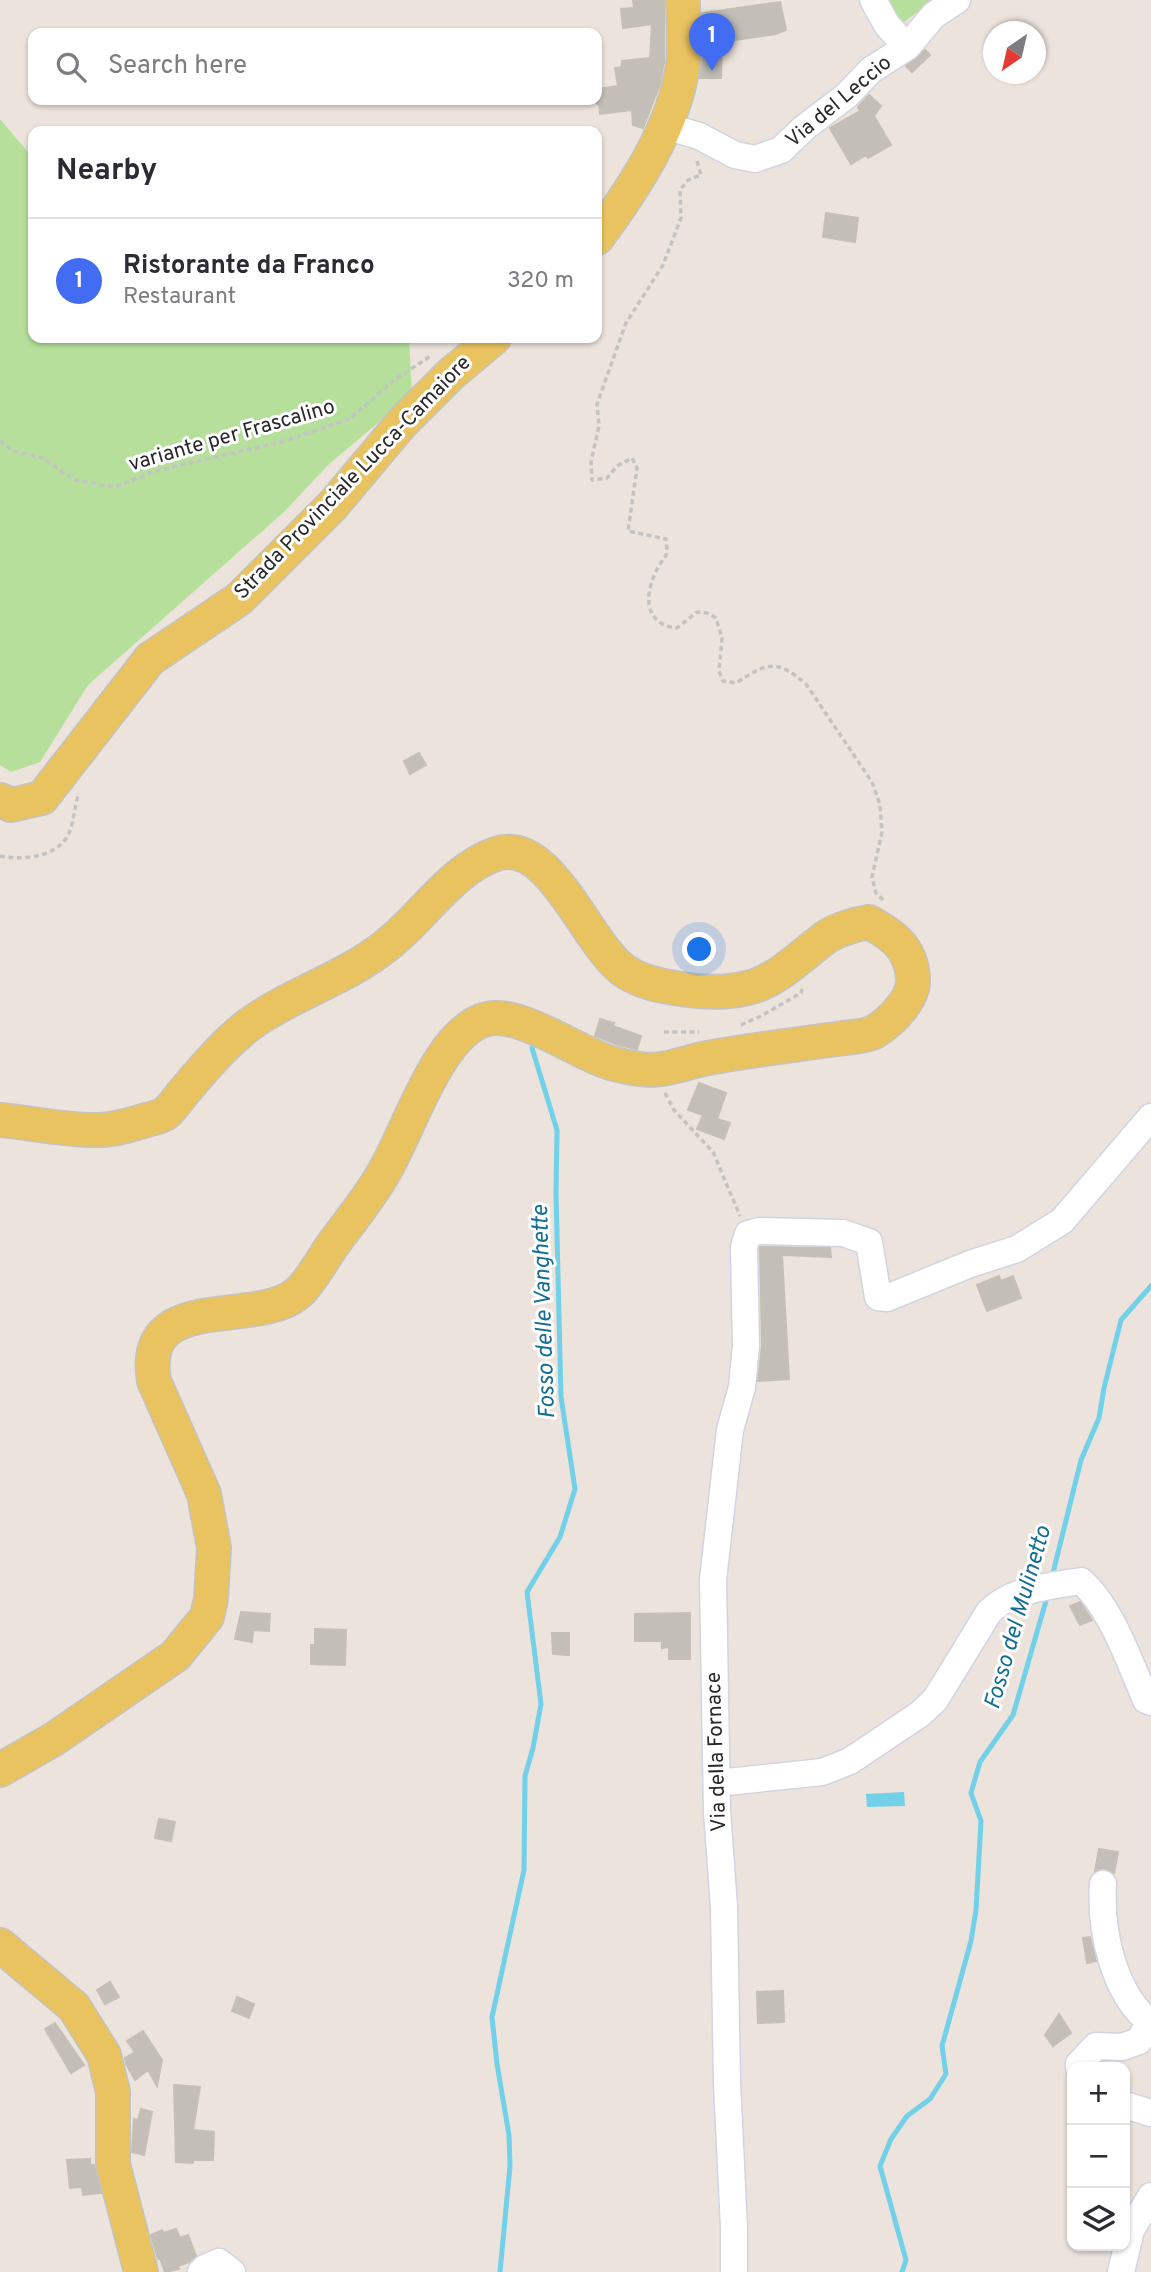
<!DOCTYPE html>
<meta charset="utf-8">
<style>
:root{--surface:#fff;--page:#f7f7f7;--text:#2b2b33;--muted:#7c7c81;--line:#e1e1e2;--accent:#426cf2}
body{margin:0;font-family:Overpass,sans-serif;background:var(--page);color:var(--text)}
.controls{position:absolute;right:21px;bottom:21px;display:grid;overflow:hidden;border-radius:14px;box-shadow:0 2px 5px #0004}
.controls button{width:63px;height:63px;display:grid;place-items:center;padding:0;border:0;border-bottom:2px solid var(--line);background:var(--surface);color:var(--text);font:35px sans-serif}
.compass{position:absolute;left:983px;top:21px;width:63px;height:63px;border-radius:50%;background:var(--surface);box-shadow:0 2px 5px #0004;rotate:214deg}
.you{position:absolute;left:700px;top:950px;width:24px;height:24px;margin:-18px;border:5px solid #fff;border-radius:50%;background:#1a73e8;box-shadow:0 0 0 10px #1a73e833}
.badge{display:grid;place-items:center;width:46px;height:46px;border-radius:50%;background:var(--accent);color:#fff;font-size:23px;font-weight:700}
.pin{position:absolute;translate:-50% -58px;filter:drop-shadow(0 2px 4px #0008)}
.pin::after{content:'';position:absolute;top:37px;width:24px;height:21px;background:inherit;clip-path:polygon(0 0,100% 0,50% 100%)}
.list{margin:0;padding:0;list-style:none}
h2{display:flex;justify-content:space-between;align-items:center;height:91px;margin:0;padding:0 28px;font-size:30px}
h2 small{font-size:23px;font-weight:400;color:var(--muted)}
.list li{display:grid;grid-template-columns:46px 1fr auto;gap:21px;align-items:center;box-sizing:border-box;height:126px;padding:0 28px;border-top:2px solid var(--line)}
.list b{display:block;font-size:26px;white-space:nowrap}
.list p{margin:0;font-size:23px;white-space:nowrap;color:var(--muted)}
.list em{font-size:23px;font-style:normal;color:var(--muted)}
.icon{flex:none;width:38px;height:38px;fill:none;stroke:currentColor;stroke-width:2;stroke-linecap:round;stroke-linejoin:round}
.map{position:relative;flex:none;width:1151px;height:2272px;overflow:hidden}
.search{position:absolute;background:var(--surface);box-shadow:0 2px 5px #0004;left:28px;top:28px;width:574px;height:77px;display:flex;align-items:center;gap:18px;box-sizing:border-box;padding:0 24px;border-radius:14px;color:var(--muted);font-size:26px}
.panel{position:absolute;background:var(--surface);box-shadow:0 2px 5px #0004;left:28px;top:126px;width:574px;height:217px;border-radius:14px}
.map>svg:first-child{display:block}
.green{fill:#b5df9a}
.water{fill:#73d0e9}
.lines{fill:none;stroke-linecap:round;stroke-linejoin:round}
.stream{stroke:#73d0e9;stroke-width:5}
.building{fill:#c3beb7;stroke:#c6bfb5;stroke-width:2}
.minor-casing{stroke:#d1d5e2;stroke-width:29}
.major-casing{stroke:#c3c3c3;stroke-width:36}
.path{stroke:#c3c3c3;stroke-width:3.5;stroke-dasharray:5 3.5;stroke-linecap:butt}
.minor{stroke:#fff;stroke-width:26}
.major{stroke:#eac361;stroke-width:33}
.labels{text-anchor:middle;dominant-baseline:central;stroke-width:6;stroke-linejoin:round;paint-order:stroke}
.street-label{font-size:21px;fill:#292929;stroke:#fff}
.water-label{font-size:23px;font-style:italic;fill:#136e94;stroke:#fff}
</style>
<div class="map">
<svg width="1151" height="2272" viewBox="0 0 1151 2272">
<rect width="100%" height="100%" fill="#ebe3dc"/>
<path class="green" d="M 882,0 L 933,0 L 899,26 Z
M 0,119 L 33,158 L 33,338 L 409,338 L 412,394 L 328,465 L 285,511 L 88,685 L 40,762 L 11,772 L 0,765 Z"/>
<path class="water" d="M 904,1792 L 905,1806 L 867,1807 L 866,1794 Z"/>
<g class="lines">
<path class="stream" d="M 1052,1577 L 1081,1460 L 1099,1418 L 1104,1388 L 1121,1320 L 1151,1286
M 500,2272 L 510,2166 L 509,2135 L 497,2064 L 492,2017 L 524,1870 L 525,1776 L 533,1748 L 541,1704 L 527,1592 L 560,1537 L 575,1489 L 561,1397 L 556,1194 L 557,1130 L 532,1048
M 902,2272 L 906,2260 L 880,2166 L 891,2139 L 907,2116 L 930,2099 L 946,2074 L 942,2046 L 971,1941 L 976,1910 L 981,1821 L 971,1793 L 980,1762 L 1013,1715 L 1048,1594"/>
</g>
<path class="building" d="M 633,0 L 664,0 L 664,62 L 660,84 L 643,128 L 633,125 L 632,110 L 600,114 L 599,103 L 597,104 L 597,89 L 618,86 L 615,68 L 622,67 L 622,61 L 650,58 L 652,24 L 623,28 L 621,9 L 634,8 Z
M 780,2 L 786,30 L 776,34 L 722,42 L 721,78 L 700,78 L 703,58 L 702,13 Z
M 925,50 L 930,55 L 912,72 L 906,66 Z
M 869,95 L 881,106 L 874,116 L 891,145 L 868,158 L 866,155 L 851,164 L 830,128 L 860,111 L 858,107 Z
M 826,213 L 858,218 L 855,242 L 823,237 Z
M 419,753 L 426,765 L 410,774 L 404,761 Z
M 600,1019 L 614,1023 L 613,1026 L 641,1036 L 637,1049 L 618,1045 L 595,1036 Z
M 699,1083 L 726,1093 L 717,1119 L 730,1123 L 724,1139 L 697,1129 L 703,1115 L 688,1110 Z
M 760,1247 L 830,1248 L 831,1257 L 782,1255 L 789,1379 L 758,1381 L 762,1346 Z
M 999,1276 L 1001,1281 L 1013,1276 L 1021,1298 L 987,1311 L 977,1285 Z
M 1080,1602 L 1092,1620 L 1080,1625 L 1070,1606 Z
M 241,1612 L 270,1614 L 269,1631 L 253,1630 L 252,1642 L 235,1639 Z
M 690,1613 L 690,1659 L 669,1659 L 669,1647 L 662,1648 L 662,1641 L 635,1641 L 635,1614 Z
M 315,1629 L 346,1630 L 345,1665 L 311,1664 L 311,1645 L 315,1645 Z
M 552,1633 L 569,1633 L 569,1655 L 553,1654 Z
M 159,1819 L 175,1822 L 171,1841 L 155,1838 Z
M 1099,1849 L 1118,1852 L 1114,1873 L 1104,1868 L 1095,1871 Z
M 1090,1937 L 1096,1961 L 1087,1963 L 1083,1938 Z
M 110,1982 L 119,1997 L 105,2004 L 97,1990 Z
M 783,1991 L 784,2022 L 758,2023 L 757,1992 Z
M 237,1997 L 254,2004 L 249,2018 L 232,2011 Z
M 1059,2014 L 1071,2033 L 1053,2046 L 1045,2035 Z
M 55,2023 L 84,2065 L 71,2073 L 45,2029 Z
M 143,2031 L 162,2060 L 157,2086 L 148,2070 L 135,2080 L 126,2064 L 125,2058 L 135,2052 L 127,2041 Z
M 174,2085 L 200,2087 L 193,2130 L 214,2132 L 213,2160 L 193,2160 L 193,2163 L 176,2162 Z
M 141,2109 L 152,2112 L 144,2155 L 132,2152 L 134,2119 L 138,2120 Z
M 90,2159 L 90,2165 L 94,2165 L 101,2193 L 83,2195 L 82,2187 L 70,2188 L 67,2160 Z
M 176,2229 L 180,2238 L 188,2235 L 196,2256 L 189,2262 L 178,2266 L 179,2269 L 165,2272 L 160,2258 L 158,2259 L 151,2235 L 162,2230 L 163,2233 Z"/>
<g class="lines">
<g class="minor-casing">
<path id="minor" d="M 873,0 L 887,25 L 907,47
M 665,126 L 699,136 L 735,155 L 755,159 L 781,150 L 804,128 L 846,96 L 871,70 L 907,47 L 934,15 L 957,0
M 717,1783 L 822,1772 L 850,1761 L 920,1714 L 935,1700 L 989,1612 C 1012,1589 1049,1586 1081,1581 C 1111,1607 1130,1663 1146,1700 L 1151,1702
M 1103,1884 C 1100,1929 1113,1994 1151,2023
M 1079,2067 L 1079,2064 L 1096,2046 L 1122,2047 L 1139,2041 L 1149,2023
M 1125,2105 L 1151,2113
M 201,2272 L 205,2268 L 219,2262 L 232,2272
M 734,2272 L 734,2228 L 727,2083 L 724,1907 L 717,1811 L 713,1580 L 730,1430 L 742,1387 L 746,1346 L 744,1247 L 748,1234 L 759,1231 L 843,1233 L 869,1242 L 878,1297 L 887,1298 L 970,1264 L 1017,1249 L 1062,1221 L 1151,1117
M 1121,2272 L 1131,2230 L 1151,2196"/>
</g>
<g class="major-casing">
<path id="major" d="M 597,238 C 634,188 674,128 683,65 C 685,44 683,21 683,0
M 0,800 L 11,805 L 42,798 L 150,659 L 239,599 L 333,505 L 402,423 L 451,374 L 494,338
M 0,1120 C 33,1123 67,1131 100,1130 C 116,1130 132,1124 147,1120 C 153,1118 161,1117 166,1113 C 174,1106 180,1096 187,1088 C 206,1066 226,1042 250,1024 C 293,993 345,979 387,945 C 423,917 452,869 496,854 C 551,835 587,947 626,972 C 643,983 662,986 681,989 C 705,993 732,993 755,986 C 781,977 803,954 825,938 C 837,929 854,925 869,922 C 893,935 911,948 913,978 C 915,998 891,1022 874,1032 C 865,1037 848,1037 837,1039 C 794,1045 751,1050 708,1058 C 686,1062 662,1073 640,1069 C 629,1067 618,1066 608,1062 C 576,1052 520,1011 487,1019 C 438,1031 409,1131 384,1172 C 370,1197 351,1220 334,1243 C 324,1257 315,1274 303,1288 C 266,1333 138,1284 154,1381 L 204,1494 L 214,1548 L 211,1599 L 207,1617 L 175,1656 L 54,1739 L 0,1770
M 0,1945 L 74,2007 L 104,2055 L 113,2092 L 113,2164 L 141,2272"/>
</g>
<path class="path" d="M 697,161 L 701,175 L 688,180 L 680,190 L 681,218 L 663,265 L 626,323 L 597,404 L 599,426 L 591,462 L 592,480 L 607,478 L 617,466 L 632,458 L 637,468 L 628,531 L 666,539 C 666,543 668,551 666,555 C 664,560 659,564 657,569 C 645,593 642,624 677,628 L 697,612 L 707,613 L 716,618 L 722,638 L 719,671 L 723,681 L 736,683 C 767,663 776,658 806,684 L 872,782 L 880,805 L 882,832 L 872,877 L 876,893 L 883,900
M 0,441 L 13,451 L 40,457 L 76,480 L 115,487 L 155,471 L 281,442 L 349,419 L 396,379 L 432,355
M 0,856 C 22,860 54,858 67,837 C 74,826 74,806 79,793
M 741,1025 L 761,1016 L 801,993 L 802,989
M 664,1032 L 699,1032
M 665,1093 L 674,1110 L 713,1152 L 740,1216"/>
<use href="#minor" class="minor"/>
<use href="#major" class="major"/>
</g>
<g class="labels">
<g class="street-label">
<text transform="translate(839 102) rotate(-40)">Via del Leccio</text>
<text transform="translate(232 436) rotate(-16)">variante per Frascalino</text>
<text transform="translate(353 478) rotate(-46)">Strada Provinciale Lucca-Camaiore</text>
<text transform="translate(717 1752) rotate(-92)">Via della Fornace</text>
</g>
<g class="water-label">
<text transform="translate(545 1312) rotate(-92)">Fosso delle Vanghette</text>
<text transform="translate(1019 1618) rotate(-74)">Fosso del Mulinetto</text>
</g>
</g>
</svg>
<div class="controls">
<button>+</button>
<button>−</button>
<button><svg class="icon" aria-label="layers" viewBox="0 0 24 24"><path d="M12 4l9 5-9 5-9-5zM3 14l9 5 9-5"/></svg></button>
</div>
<svg class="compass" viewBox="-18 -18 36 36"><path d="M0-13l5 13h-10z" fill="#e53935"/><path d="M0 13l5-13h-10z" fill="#7c7c81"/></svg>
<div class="you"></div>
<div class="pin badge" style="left:712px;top:71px">1</div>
<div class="search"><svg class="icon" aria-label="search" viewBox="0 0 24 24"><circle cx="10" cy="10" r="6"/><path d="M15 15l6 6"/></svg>Search here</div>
<section class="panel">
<h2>Nearby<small></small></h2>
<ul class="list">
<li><span class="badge">1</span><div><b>Ristorante da Franco</b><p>Restaurant</p></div><em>320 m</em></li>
</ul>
</section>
</div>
